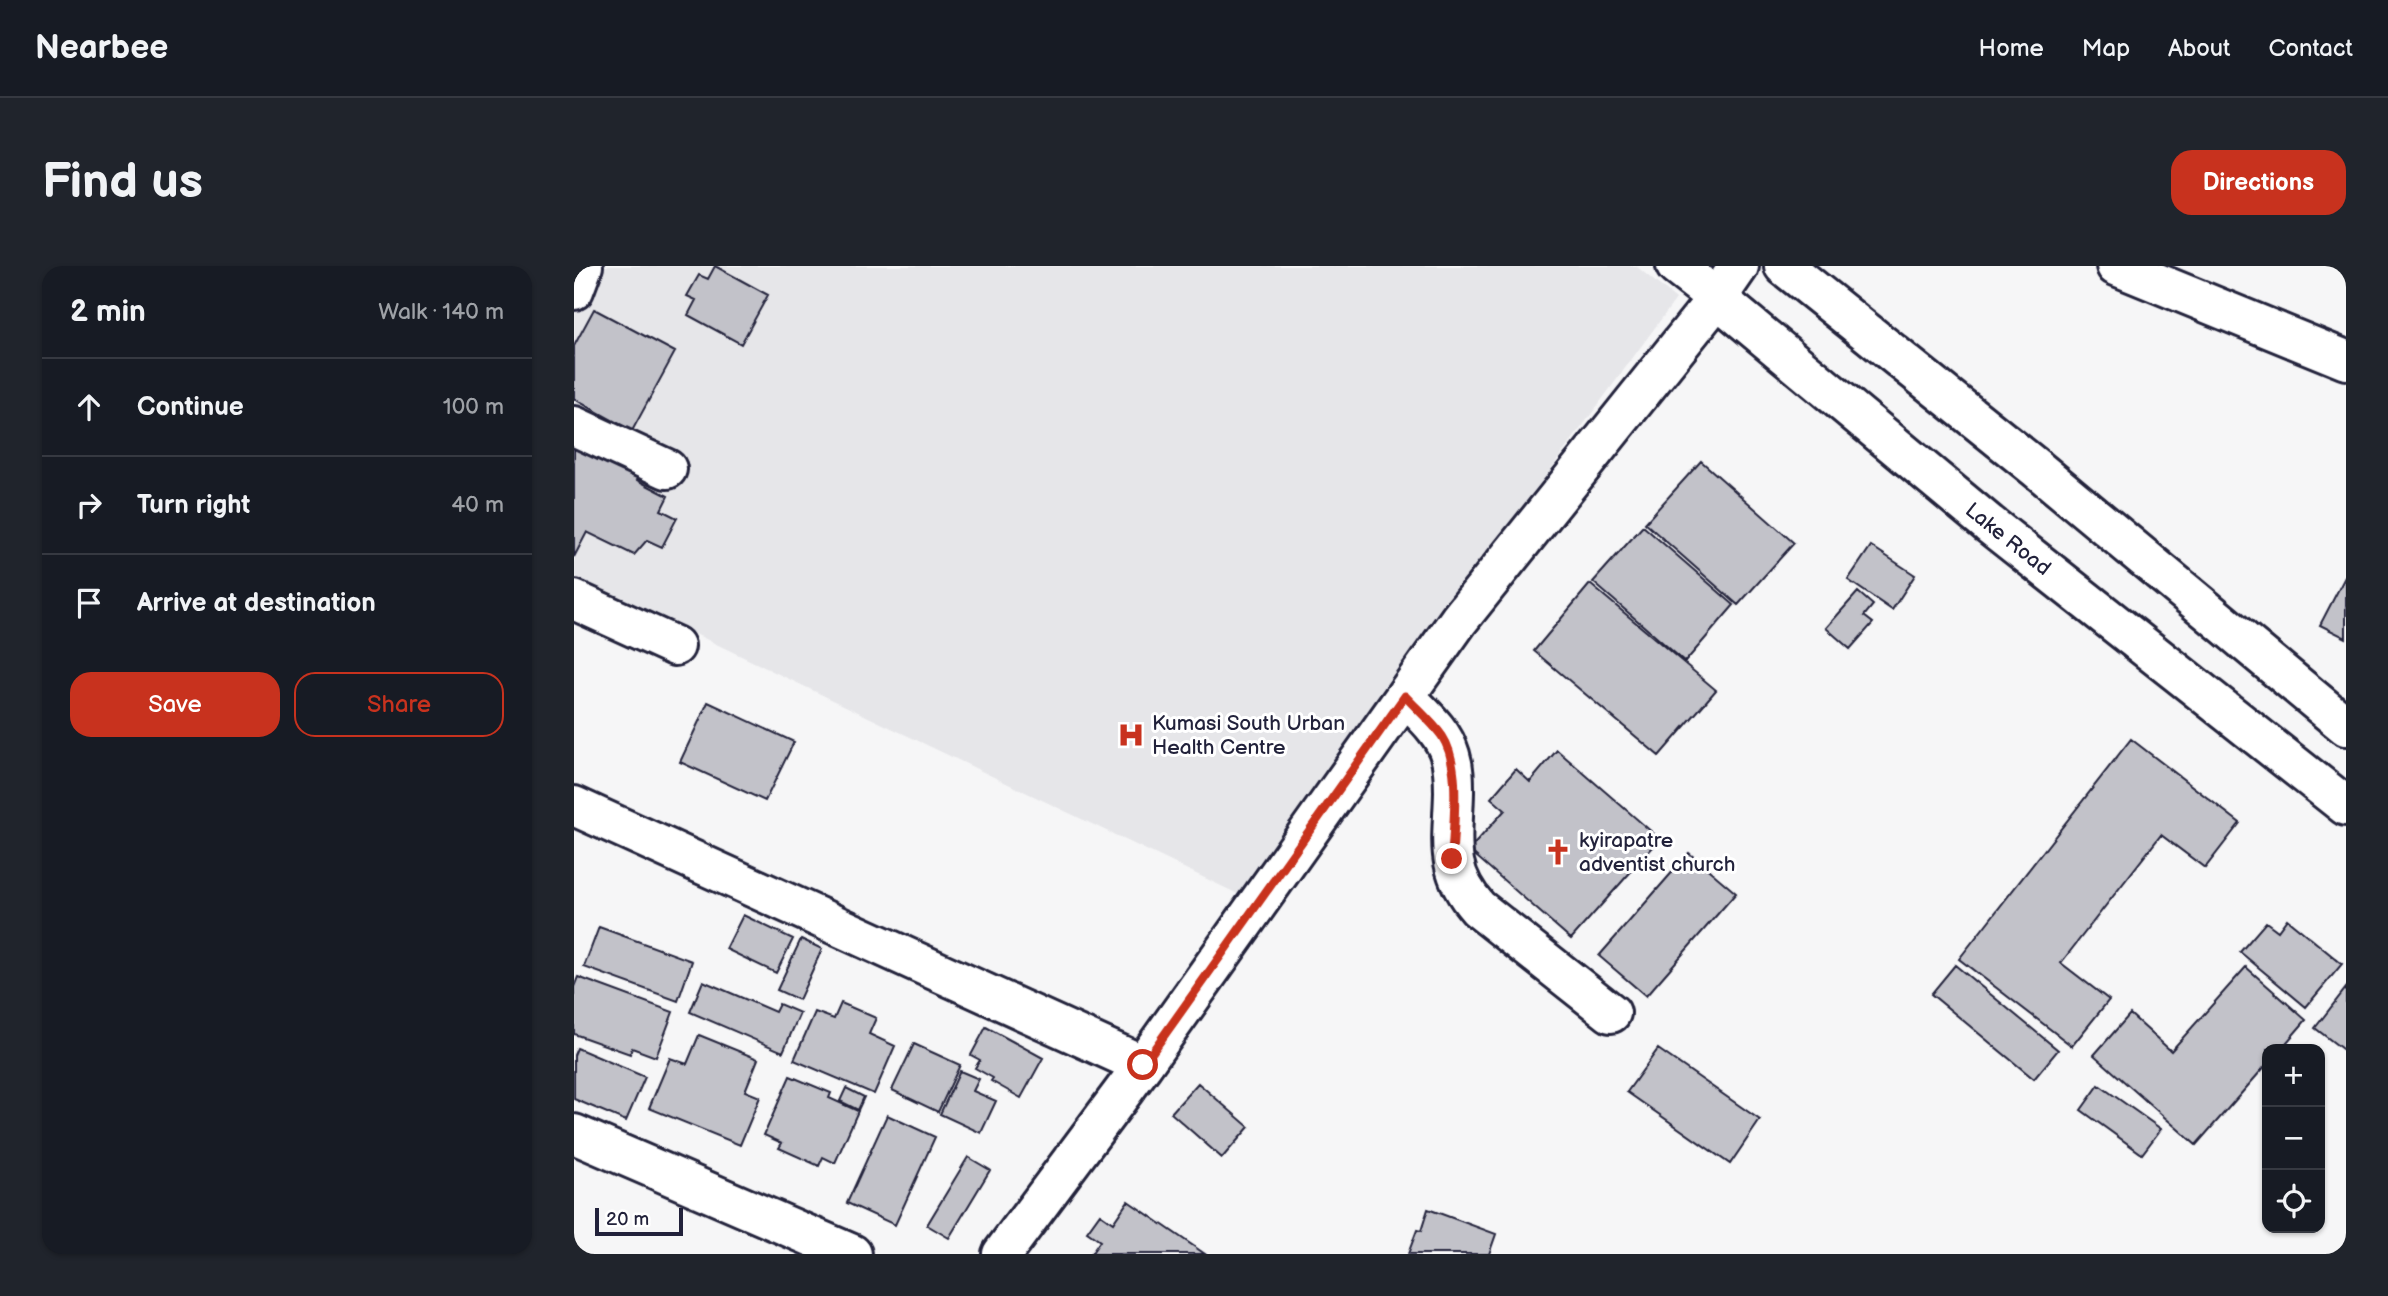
<!DOCTYPE html>
<meta charset="utf-8">
<style>
:root{--surface:#171b24;--page:#20242c;--text:#f1f3f6;--muted:#9ea1a6;--line:#363941;--accent:#c8321e}
body{margin:0;font-family:"Balsamiq Sans",sans-serif;background:var(--page);color:var(--text)}
.controls{position:absolute;right:21px;bottom:21px;display:grid;overflow:hidden;border-radius:14px;box-shadow:0 2px 5px #0004}
.controls button{width:63px;height:63px;display:grid;place-items:center;padding:0;border:0;border-bottom:2px solid var(--line);background:var(--surface);color:var(--text);font:35px sans-serif}
.scale{position:absolute;left:21px;bottom:18px;width:88px;box-sizing:border-box;padding-left:7px;border:4px solid #22223b;border-top:0;font-size:19px;line-height:24px;white-space:nowrap;color:#22223b;-webkit-text-stroke:5px #fff;paint-order:stroke}
.stop{position:absolute;width:21px;height:21px;margin:-16px;border:5px solid #c8321e;border-radius:50%;background:#fff}
.stop.end{background:#c8321e;border-color:#fff;box-shadow:0 2px 7px #0008}
.list{margin:0;padding:0;list-style:none}
h2{display:flex;justify-content:space-between;align-items:center;height:91px;margin:0;padding:0 28px;font-size:30px}
h2 small{font-size:23px;font-weight:400;color:var(--muted)}
.list li{display:grid;grid-template-columns:46px 1fr auto;gap:21px;align-items:center;box-sizing:border-box;height:98px;padding:0 28px;border-top:2px solid var(--line)}
.list b{display:block;font-size:26px;white-space:nowrap}
.list em{font-size:23px;font-style:normal;color:var(--muted)}
.actions{display:flex;gap:14px;padding:21px 28px}
.actions a{flex:1;padding:16px 0;border:2px solid var(--accent);border-radius:21px;text-align:center;font-size:24px;color:var(--accent)}
.actions .main{background:var(--accent);color:#fff}
.icon{flex:none;width:38px;height:38px;fill:none;stroke:currentColor;stroke-width:2;stroke-linecap:round;stroke-linejoin:round}
.map{position:relative;flex:none;width:1772px;height:988px;overflow:hidden;border-radius:21px}
header{display:flex;align-items:center;gap:42px;box-sizing:border-box;height:98px;padding:0 35px;background:var(--surface);border-bottom:2px solid var(--line)}
header strong{font-size:33px}
nav{display:flex;gap:38px;margin-inline-start:auto;font-size:24px}
.intro{display:flex;align-items:center;justify-content:space-between;box-sizing:border-box;height:168px;padding:0 42px}
h1{margin:0;font-size:49px}
.button{padding:18px 32px;border-radius:21px;background:var(--accent);color:#fff;font-size:24px;font-weight:700}
main{display:flex;gap:42px;padding:0 42px}
aside{flex:1;background:var(--surface);border-radius:21px;box-shadow:0 2px 5px #0004}
.map>svg:first-child{display:block}
.built{fill:#e6e6e9}
.building{fill:#c2c2c9;stroke:#22223b;stroke-width:2}
.lines{fill:none;stroke-linecap:round;stroke-linejoin:round}
.minor-casing{stroke:#22223b;stroke-width:44}
.major-casing{stroke:#22223b;stroke-width:44}
.minor{stroke:#fff;stroke-width:38}
.major{stroke:#fff;stroke-width:38}
.route{stroke:#c8321e;stroke-width:9}
.labels{text-anchor:middle;dominant-baseline:central;stroke-width:6;stroke-linejoin:round;paint-order:stroke}
.street-label{font-size:21px;fill:#22223b;stroke:#fff}
.poi-label{font-size:21px;fill:#22223b;stroke:#fff;text-anchor:start}
</style>
<header>
<strong>Nearbee</strong>
<nav><a>Home</a><a>Map</a><a>About</a><a>Contact</a></nav>
</header>
<div class="intro"><h1>Find us</h1><a class="button">Directions</a></div>
<main>
<aside>
<h2>2 min<small>Walk · 140 m</small></h2>
<ul class="list">
<li><svg class="icon" aria-label="ahead" viewBox="0 0 24 24"><path d="M12 20V5M6 11l6-6 6 6"/></svg><div><b>Continue</b></div><em>100 m</em></li>
<li><svg class="icon" aria-label="right" viewBox="0 0 24 24"><path d="M7 20v-9h11M14 6l5 5-5 5"/></svg><div><b>Turn right</b></div><em>40 m</em></li>
<li><svg class="icon" aria-label="arrive" viewBox="0 0 24 24"><path d="M6 21V4h12l-3 4 3 4H6"/></svg><div><b>Arrive at destination</b></div></li>
</ul>
<div class="actions"><a class="main">Save</a><a>Share</a></div>
</aside>
<div class="map">
<svg width="1772" height="988" viewBox="0 0 1772 988">
<rect width="100%" height="100%" fill="#f6f6f7"/>
<filter id="ink" filterUnits="userSpaceOnUse"><feTurbulence type="fractalNoise" baseFrequency=".0143" numOctaves="2"/><feDisplacementMap in="SourceGraphic" scale="14" xChannelSelector="R" yChannelSelector="G"/><feConvolveMatrix kernelMatrix="1 2 1 2 8 2 1 2 1" color-interpolation-filters="sRGB"/></filter>
<g filter="url(#ink)">
<path class="built" d="M 0,0 L 1062,0 L 1102,33 L 664,628 L 0,310 Z"/>
<path class="building" d="M 141,0 L 194,29 L 167,78 L 114,49 L 122,34 L 113,30 L 125,9 L 134,13 Z
M 20,43 L 101,86 L 58,165 L 0,133 L 0,80 Z
M 0,178 L 70,202 L 63,214 L 94,230 L 87,244 L 103,252 L 88,281 L 73,274 L 60,289 L 13,266 L 0,291 Z
M 1127,195 L 1220,277 L 1164,339 L 1071,257 Z
M 1069,260 L 1160,339 L 1111,396 L 1019,316 Z
M 1297,280 L 1341,309 L 1318,344 L 1274,314 Z
M 1772,309 L 1772,372 L 1746,359 Z
M 1016,318 L 1142,424 L 1085,490 L 960,385 Z
M 1284,326 L 1299,339 L 1290,350 L 1299,357 L 1276,383 L 1252,362 Z
M 134,436 L 220,476 L 191,535 L 106,496 Z
M 1557,473 L 1666,557 L 1631,602 L 1587,569 L 1487,697 L 1535,734 L 1498,780 L 1385,693 Z
M 983,484 L 1086,573 L 997,673 L 895,584 L 931,544 L 917,532 L 942,503 L 956,516 Z
M 1115,587 L 1162,627 L 1072,730 L 1025,690 Z
M 169,649 L 219,673 L 202,707 L 152,683 Z
M 1713,653 L 1768,698 L 1732,741 L 1666,686 L 1692,656 L 1704,665 Z
M 25,661 L 118,695 L 104,735 L 10,701 Z
M 227,673 L 248,683 L 225,734 L 203,724 Z
M 1381,699 L 1484,784 L 1460,813 L 1357,728 Z
M 1672,701 L 1732,754 L 1707,783 L 1693,783 L 1693,798 L 1622,879 L 1520,789 L 1556,748 L 1597,785 Z
M 4,711 L 99,746 L 82,791 L 58,782 L 56,788 L 0,768 L 0,721 Z
M 129,715 L 201,746 L 205,738 L 226,747 L 209,786 L 116,746 Z
M 1772,722 L 1772,786 L 1741,762 Z
M 267,737 L 302,752 L 295,768 L 321,780 L 300,828 L 220,794 L 241,746 L 260,753 Z
M 412,761 L 469,792 L 447,832 L 417,815 L 419,812 L 401,802 L 406,794 L 397,789 Z
M 125,769 L 184,793 L 171,825 L 186,831 L 166,879 L 75,842 L 96,792 L 113,798 Z
M 340,778 L 386,799 L 364,846 L 318,824 Z
M 3,782 L 71,811 L 52,855 L 0,833 L 0,789 Z
M 1084,783 L 1186,854 L 1156,898 L 1053,826 Z
M 386,805 L 405,813 L 399,825 L 422,835 L 407,867 L 366,848 Z
M 216,810 L 257,827 L 255,832 L 284,845 L 261,897 L 249,891 L 245,900 L 205,882 L 208,877 L 190,869 Z
M 624,817 L 675,861 L 648,892 L 597,847 Z
M 1525,819 L 1587,863 L 1568,888 L 1507,844 Z
M 272,822 L 290,831 L 284,844 L 266,835 Z
M 313,849 L 361,871 L 321,959 L 273,937 Z
M 394,891 L 416,904 L 375,972 L 353,959 Z
M 554,935 L 631,988 L 517,988 L 526,975 L 513,966 L 526,948 L 539,957 Z
M 854,943 L 922,968 L 915,988 L 834,988 L 843,964 L 847,965 Z"/>
<g class="lines">
<g class="minor-casing">
<path id="minor" d="M 1542,0 L 1772,94
M 0,24 L 9,0
M 0,160 L 93,203
M 0,334 L 101,380
M 831,430 C 848,448 869,465 876,489 C 880,502 880,513 880,526 C 879,574 870,604 904,642 L 1037,747
M 0,540 L 569,799
M 0,868 L 278,988
M 428,988 L 569,799 L 885,354 L 1143,32 L 1165,0"/>
</g>
<g class="major-casing">
<g id="major">
<path id="s1" d="M 1102,0 L 1143,32 L 1415,258 L 1772,540"/>
<path d="M 1210,0 L 1462,202 L 1772,460"/>
</g>
</g>
<use href="#minor" class="minor"/>
<use href="#major" class="major"/>
</g>
</g>
<g class="lines" filter="url(#ink)">
<path class="route" d="M 569,799 L 831,430 C 843,443 858,456 868,470 C 888,500 879,558 878,593"/>
</g>
<defs>
<g id="hospital-bare" transform="scale(2.1)"><path d="M-5-5h3v3.5h4V-5h3V5h-3V1.5h-4V5h-3Z" fill="#c8321e" stroke="#fff" stroke-width="2.5" paint-order="stroke"/></g>
<g id="church-bare" transform="scale(2.1)"><path d="M-1.2-6h2.4v3.5h3.3v2.4h-3.3V6h-2.4V-.1h-3.3v-2.4h3.3Z" fill="#c8321e" stroke="#fff" stroke-width="2.5" paint-order="stroke"/></g>
</defs>
<g fill-rule="evenodd">
<use href="#hospital-bare" x="557" y="469"/>
<use href="#church-bare" x="984" y="586"/>
</g>
<g class="labels">
<g class="street-label">
<text stroke="none"><textPath href="#s1" startOffset="430">Lake Road</textPath></text>
</g>
<g class="poi-label">
<text x="578" y="457">Kumasi South Urban<tspan x="578" dy="24">Health Centre</tspan></text>
<text x="1005" y="574">kyirapatre<tspan x="1005" dy="24">adventist church</tspan></text>
</g>
</g>
</svg>
<div class="controls">
<button>+</button>
<button>−</button>
<button><svg class="icon" aria-label="locate" viewBox="0 0 24 24"><circle cx="12" cy="12" r="6"/><path d="M12 2v4M12 18v4M2 12h4M18 12h4"/></svg></button>
</div>
<div class="scale">20 m</div>
<div class="stop" style="left:569px;top:799px"></div>
<div class="stop end" style="left:878px;top:593px"></div>
</div>
</main>
